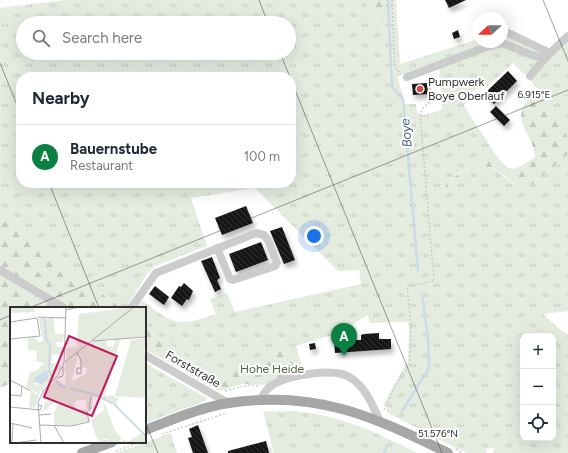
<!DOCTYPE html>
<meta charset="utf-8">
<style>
:root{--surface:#fff;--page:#f6f6f7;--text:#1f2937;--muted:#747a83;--line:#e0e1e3;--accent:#0b8043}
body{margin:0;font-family:Figtree,sans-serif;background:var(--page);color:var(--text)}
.controls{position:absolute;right:12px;bottom:12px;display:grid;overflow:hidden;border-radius:8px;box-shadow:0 4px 16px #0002}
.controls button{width:36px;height:36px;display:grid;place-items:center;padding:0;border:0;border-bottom:1px solid var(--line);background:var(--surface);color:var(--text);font:20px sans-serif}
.compass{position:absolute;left:472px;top:12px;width:36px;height:36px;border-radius:50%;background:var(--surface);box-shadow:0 4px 16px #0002;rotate:248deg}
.you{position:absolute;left:314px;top:236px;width:14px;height:14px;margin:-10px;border:3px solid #fff;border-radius:50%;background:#1a73e8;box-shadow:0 0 0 6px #1a73e833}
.badge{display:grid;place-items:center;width:26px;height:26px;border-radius:50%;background:var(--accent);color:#fff;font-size:13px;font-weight:700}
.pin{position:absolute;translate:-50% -33px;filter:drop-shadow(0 1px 2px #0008)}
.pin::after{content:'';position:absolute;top:21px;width:14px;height:12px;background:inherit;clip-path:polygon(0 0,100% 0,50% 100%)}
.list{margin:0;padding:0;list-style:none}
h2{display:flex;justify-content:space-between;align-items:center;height:52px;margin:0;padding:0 16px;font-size:17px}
h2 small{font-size:13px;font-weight:400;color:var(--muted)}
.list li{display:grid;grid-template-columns:26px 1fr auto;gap:12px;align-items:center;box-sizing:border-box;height:64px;padding:0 16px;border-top:1px solid var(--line)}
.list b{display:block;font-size:15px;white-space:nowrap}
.list p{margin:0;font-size:13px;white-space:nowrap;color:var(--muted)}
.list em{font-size:13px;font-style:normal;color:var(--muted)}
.icon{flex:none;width:22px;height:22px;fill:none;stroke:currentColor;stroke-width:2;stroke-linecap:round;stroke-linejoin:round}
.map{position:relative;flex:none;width:568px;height:453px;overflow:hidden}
.search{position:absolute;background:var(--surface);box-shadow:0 4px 16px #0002;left:16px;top:16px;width:280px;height:44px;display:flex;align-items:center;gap:10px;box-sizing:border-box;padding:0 14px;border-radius:22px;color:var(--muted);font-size:15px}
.panel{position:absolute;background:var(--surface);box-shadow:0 4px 16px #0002;left:16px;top:72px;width:280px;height:116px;border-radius:16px}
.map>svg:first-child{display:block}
.grass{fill:url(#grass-tufts);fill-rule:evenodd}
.forest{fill:url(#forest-firs)}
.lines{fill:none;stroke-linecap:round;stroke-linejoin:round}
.stream{stroke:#cddae8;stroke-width:2.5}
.building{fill:url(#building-back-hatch);filter:url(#shadow)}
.path{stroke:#ccc;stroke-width:1.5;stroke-dasharray:2 2;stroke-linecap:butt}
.minor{stroke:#ccc;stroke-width:8}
.major{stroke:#a7a7a7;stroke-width:10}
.ticks{fill:none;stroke:#2f2f2f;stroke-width:1;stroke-opacity:0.45}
.poi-dot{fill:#d14f46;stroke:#fff;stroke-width:1.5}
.labels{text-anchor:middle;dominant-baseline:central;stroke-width:4;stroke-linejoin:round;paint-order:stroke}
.poi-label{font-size:12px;fill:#2f2f2f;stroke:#fff;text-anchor:start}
.street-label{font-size:12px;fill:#2f2f2f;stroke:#fff}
.park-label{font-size:12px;fill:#4e6641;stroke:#fff}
.water-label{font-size:13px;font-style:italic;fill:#466688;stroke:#fff}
.inset-river{fill:none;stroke:#cddae8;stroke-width:2}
.inset-road{fill:none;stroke:#acacac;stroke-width:1}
.view{fill:#c2185b;fill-opacity:0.15;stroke:#c2185b;stroke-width:2}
.inset-edge{fill:none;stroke:#2f2f2f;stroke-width:2}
.ticks-label{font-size:10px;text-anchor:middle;fill:#2f2f2f;stroke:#fff;stroke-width:4;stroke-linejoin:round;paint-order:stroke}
</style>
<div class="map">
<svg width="568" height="453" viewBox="0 0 568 453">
<defs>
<pattern id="grass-tufts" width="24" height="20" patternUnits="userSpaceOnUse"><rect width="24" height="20" fill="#e4ebdf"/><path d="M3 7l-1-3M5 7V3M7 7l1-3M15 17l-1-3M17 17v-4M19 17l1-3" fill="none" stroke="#c4cac0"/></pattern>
<pattern id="forest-firs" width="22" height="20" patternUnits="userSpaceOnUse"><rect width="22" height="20" fill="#e4ebdf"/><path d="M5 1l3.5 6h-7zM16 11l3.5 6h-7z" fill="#c4cac0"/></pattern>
<pattern id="building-back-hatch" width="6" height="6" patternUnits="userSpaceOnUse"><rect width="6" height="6" fill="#161616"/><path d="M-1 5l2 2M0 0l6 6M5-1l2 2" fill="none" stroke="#303030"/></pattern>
<filter id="shadow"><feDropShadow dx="2.5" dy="4.5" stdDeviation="2" flood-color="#0004"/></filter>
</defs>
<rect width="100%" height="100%" fill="#fff"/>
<path class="grass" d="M 65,0 L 366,0 L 367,6 L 384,28 L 384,0 L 396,0 L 400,64 L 478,39 L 478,42 L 502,42 L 502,32 L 538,51 L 536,52 L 505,43 L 455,56 L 397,76 L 405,104 L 416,104 L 417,113 L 424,115 L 442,110 L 439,67 L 488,48 L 506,47 L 540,60 L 525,75 L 513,63 L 489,85 L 472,91 L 464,106 L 494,152 L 489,154 L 486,161 C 475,165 443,177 446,190 L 477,170 L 492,167 L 524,192 L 568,154 L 568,311 L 543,314 L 557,327 L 568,335 L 568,453 L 493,453 L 494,448 L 486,449 L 486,453 L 468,453 L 458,449 L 386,412 L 387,406 L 383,405 L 408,360 L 409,333 L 408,322 L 370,323 L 368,315 L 353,324 L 351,332 C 319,336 294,347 264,358 C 247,364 231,369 216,378 L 145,326 L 145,308 L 135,308 L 142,300 C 173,325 178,327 216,314 L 210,299 L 227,293 L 235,312 L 361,284 L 359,270 L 338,271 L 255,188 L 191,198 L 207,246 L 155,266 L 147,274 L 126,308 L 121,308 L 0,218 L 0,8 ZM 23,23 L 289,23 L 289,53 L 23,53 ZM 21,77 L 291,77 L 291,183 L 21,183 ZM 523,336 L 553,336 L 553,438 L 523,438 Z
M 568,40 L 568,138 L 541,92 L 529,79 Z
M 145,363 L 207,398 L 205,401 L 145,423 Z
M 263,411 C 273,412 283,411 293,411 C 339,415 377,432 417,453 L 274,453 Z
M 171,433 L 177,453 L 116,453 Z"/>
<path class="forest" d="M 366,0 L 384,0 L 385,29 L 367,6 Z
M 541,92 L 568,138 L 568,154 L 524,192 L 500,172 L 492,167 L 477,170 L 446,191 L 446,182 L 465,170 L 486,161 L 489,154 L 494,152 C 510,175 513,172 535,157 C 535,140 512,119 525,103 C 528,99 536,95 541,92 Z
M 0,218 L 121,308 L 11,308 L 11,383 L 0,388 Z
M 145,326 L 216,378 L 229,370 L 296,346 L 303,369 L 269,385 L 243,384 L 219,391 L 145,349 Z"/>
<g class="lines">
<path class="stream" d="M 388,0 L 392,87 L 403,99 L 418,270
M 402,411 L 429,368 L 428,337 L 422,294
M 384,453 L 387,447"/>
</g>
<path class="building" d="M 445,0 L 466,0 L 449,8 Z
M 458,30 L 460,37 L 454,39 L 452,33 Z
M 508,71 L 517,81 L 494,104 L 484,94 Z
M 427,83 L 428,94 L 413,95 L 412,84 Z
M 496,106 L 510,120 L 504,126 L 490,112 Z
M 246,206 L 253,223 L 222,235 L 215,218 Z
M 282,227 L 295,260 L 284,264 L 270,231 Z
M 261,242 L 268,260 L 236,272 L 229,254 Z
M 212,257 L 220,278 L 217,280 L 221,289 L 215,292 L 201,261 Z
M 184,283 L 193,291 L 189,300 L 187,299 L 182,306 L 171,298 L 179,286 L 181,287 Z
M 155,286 L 169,297 L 164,305 L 149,294 Z
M 379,333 L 379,339 L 391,339 L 391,349 L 335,353 L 334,339 L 361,340 L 361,335 L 364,334 Z
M 315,343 L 316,349 L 310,350 L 309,344 Z
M 198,425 L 208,453 L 193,453 L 188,438 L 192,437 L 189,429 Z
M 266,441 L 269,453 L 228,453 L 228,451 Z"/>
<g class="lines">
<path class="path" d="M 392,0 L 395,67 L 398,71 L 401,72
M 225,391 L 249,385 L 260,386
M 384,410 L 394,388 L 410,364 L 411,325 L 407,286 L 434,281 L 420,114 L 423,108 L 432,100 L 429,77
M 162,434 L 227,413
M 456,449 L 463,453
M 116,451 L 140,442"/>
<path class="minor" d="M 502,30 L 550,53 L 568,36
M 530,76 L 548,55
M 407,77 L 489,46 L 502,43 L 532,55 L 545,58
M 0,270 L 64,308
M 131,308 L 156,273 L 256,233 L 264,235 L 268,240 L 277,263 L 275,266 L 233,280 L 230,279 L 217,248
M 145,355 L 228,403
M 260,400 C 264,394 267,387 274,384 C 289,375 336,367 351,378 C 367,389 372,405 380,421"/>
<path class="major" d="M 145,430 C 172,420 201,407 229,403 C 316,390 373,416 448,453
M 82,453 L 112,442"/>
</g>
<path class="ticks" d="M 259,0 L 268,23M 543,0 L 568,61M 280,53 L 290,77M 0,63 L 21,115M 291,80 L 442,453M 49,183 L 99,308M 29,308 L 568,90M 0,320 L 11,315M 145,422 L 158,453"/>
<circle class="poi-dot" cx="420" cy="89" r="4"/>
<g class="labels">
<g class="poi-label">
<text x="428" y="82">Pumpwerk<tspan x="428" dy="14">Boye Oberlauf</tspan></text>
</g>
<g class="street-label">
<text transform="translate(193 369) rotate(30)">Forststraße</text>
</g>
<g class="park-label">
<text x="272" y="369">Hohe Heide</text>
</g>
<g class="water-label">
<text transform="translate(406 133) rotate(-95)">Boye</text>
</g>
</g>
<g transform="translate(10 307)">
<rect width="136" height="136" fill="#fff"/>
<path d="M 0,0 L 23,0 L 25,5 L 0,6 ZM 29,11 L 44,11 L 45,27 L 54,27 L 53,35 L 46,35 L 47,40 L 54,40 L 53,48 L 42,47 L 44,22 L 39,20 L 38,11 L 34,11 L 35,18 L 30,20 ZM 136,31 L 134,45 L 136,47 L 136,91 L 105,89 L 121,33 ZM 105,33 L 110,33 L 95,88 L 88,88 L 104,96 L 93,93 L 105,123 L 111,131 L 110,136 L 89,136 L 90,133 L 97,133 L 98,132 L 88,133 L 85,127 L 81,113 L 94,103 L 93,93 L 83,89 L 82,100 L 77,103 L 76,93 L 68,93 L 64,96 L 66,103 L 76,102 L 80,114 L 65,118 L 44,118 L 44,106 L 50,93 L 38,100 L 37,103 L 33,104 L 35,95 L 40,95 L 33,92 L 33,85 L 46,72 L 55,78 L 57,55 L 68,49 L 61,75 L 76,67 L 77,61 L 72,60 L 68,48 L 92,34 L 97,34 L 97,39 L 103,40 ZM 33,39 L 38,39 L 38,55 L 52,59 L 29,87 L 16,80 L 20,65 L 28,63 L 34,56 L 26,50 L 29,41 ZM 36,64 L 39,71 L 27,78 L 24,76 L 25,70 ZM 66,40 L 66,45 L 56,54 L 56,41 ZM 132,126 L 136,130 L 136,136 L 112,136 L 112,133 L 119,134 Z" fill="#e4ebdf" fill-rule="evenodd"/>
<path d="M 123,0 L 136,0 L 136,30 L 93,33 L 57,55 L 57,65 L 54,65 L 56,55 L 66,45 L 69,7 ZM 38,11 L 40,20 L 44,21 L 42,55 L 38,55 L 36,39 L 29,41 L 26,50 L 34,53 L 34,56 L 26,54 L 27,44 L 18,43 L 18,31 L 25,30 L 28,35 L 33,34 L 30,20 ZM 21,84 L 29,88 L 25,101 L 19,100 ZM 87,88 L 105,89 L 105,91 L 110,90 L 136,92 L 109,90 L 106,97 Z" fill="#e4ebdf"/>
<path d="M 37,63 L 39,71 L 31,77 L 23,75 L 25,70 Z" fill="#cddae8"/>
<path class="inset-river" d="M 35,11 L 36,33 L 40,38 L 39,64 L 43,71M 46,74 L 49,78 L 57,81M 60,81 L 89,89 L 103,97M 104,97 L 136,129"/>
<path class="inset-road" d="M 56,3 L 69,0M 28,10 L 56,11M 0,15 L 27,11M 0,32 L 30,29 L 27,11M 83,34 L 136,30M 67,46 L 71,53 L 71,66 L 67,67 L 67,61 L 71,61M 55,55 L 124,0M 47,71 L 53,69 L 53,59M 0,73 L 21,84M 0,88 L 11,89 L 12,79M 0,100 L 30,103 L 32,99 L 28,98M 79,102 L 81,89M 29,108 L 41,107M 0,116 L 22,121M 29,118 L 61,119 L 79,115 L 77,105 L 82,100M 44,118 L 54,136M 2,136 L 3,117M 6,136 L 26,133M 31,136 L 28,96 L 33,84 L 48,68 L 54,56 L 56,0"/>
<path class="view" d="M 59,29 L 107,49 L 82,109 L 34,90 Z"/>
<rect width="136" height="136" class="inset-edge"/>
</g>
<g class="ticks-label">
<text x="534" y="98">6.915°E</text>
<text x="438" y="437">51.576°N</text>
</g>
</svg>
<div class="controls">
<button>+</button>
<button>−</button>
<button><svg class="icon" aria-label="locate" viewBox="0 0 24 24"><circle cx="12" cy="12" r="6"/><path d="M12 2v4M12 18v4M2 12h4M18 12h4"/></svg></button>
</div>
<svg class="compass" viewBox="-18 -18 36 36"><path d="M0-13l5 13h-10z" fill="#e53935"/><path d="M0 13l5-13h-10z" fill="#747a83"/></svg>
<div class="you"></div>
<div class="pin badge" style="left:344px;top:356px">A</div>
<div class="search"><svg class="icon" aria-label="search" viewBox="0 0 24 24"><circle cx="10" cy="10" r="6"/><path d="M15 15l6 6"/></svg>Search here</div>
<section class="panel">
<h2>Nearby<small></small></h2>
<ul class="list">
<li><span class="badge">A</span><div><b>Bauernstube</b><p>Restaurant</p></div><em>100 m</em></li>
</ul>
</section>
</div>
